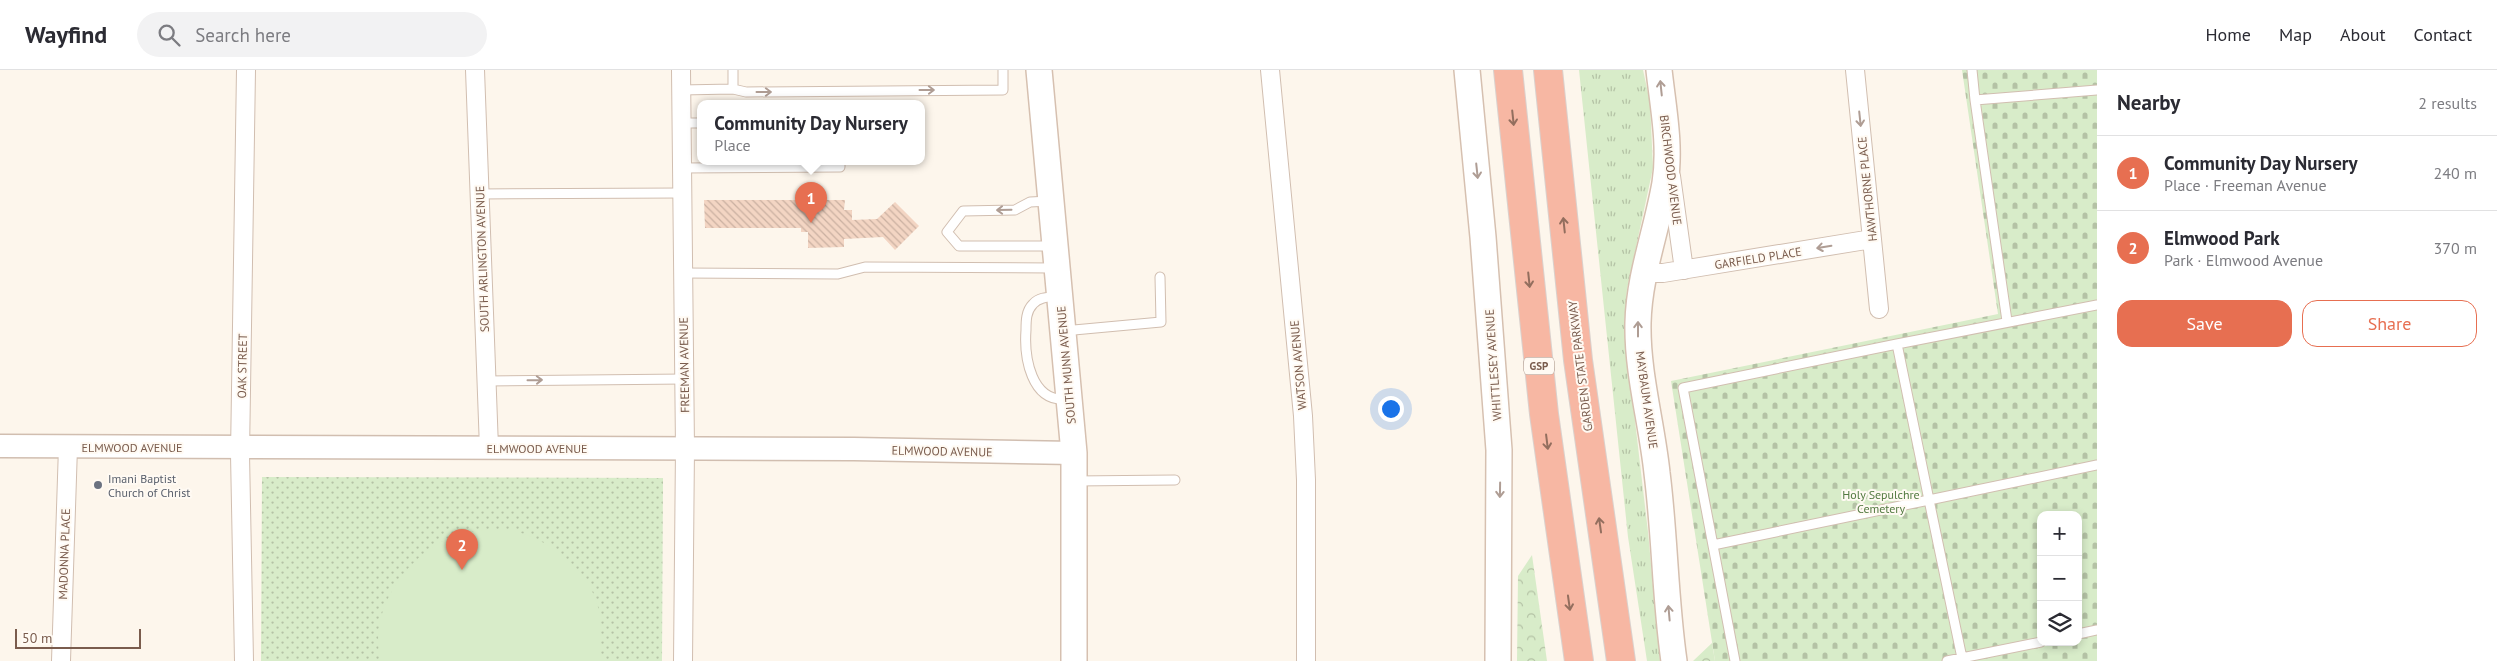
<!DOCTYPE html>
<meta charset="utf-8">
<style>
:root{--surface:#fff;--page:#f2f2f3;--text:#2b2b33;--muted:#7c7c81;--line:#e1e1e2;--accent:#e76f51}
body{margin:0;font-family:"PT Sans",sans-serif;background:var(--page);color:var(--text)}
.controls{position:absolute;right:15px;bottom:15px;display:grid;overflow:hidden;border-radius:10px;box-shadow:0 2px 8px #0003}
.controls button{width:45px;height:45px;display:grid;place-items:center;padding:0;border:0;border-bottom:1px solid var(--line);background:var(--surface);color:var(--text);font:25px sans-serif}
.scale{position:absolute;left:15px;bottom:12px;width:126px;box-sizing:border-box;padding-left:5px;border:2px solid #7a5c4d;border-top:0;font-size:14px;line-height:18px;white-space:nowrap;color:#7a5c4d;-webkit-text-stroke:4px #fffaf3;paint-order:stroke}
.you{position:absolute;left:1390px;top:338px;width:18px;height:18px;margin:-12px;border:4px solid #fff;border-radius:50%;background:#1a73e8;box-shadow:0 0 0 8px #1a73e833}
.badge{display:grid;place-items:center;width:32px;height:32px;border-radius:50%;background:var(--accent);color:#fff;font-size:16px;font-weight:700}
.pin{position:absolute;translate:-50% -41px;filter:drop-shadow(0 1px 2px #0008)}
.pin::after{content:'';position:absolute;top:26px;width:18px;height:15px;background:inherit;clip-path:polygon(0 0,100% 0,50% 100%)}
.popup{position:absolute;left:697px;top:30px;width:228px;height:65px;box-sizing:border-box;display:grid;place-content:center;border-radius:10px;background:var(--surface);filter:drop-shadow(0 1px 4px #0005);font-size:16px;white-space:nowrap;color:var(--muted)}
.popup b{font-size:19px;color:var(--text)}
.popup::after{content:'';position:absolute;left:50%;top:100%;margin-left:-10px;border:10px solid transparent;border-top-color:var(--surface)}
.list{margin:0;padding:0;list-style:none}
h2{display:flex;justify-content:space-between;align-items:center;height:65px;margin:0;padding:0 20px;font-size:21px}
h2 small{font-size:16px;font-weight:400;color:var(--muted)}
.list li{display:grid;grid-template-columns:32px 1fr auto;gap:15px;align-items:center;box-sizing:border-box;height:75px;padding:0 20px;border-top:1px solid var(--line)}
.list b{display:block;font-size:19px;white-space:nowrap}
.list p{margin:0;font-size:16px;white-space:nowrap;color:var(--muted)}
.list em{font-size:16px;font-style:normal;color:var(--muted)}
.actions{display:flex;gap:10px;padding:15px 20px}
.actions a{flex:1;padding:11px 0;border:1px solid var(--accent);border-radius:15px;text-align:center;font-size:18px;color:var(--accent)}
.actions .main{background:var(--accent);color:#fff}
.icon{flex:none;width:28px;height:28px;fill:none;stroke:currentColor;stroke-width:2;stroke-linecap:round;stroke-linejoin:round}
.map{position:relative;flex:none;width:2097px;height:591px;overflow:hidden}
header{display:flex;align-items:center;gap:30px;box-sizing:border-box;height:70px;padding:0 25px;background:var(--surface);border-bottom:1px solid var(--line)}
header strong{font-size:24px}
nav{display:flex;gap:28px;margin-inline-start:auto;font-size:18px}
.search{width:350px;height:45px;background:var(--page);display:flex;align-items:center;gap:12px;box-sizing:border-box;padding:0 18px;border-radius:28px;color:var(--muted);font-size:19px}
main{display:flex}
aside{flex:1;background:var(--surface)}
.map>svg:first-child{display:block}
.grass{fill:url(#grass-tufts)}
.forest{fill:url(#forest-crowns)}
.cemetery{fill:url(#cemetery-stones);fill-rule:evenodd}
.park{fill:url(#park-dots)}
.pitch{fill:#d8ecc9}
.building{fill:url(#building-back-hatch)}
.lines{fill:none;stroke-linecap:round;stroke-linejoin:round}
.service-casing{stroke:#d1beb0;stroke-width:11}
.minor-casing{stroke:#d1beb0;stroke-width:20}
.tertiary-casing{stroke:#d1beb0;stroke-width:25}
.secondary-casing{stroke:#d6c0b0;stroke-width:28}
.motorway-casing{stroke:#dad1cd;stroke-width:30}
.service{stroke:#fff;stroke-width:9}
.minor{stroke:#fff;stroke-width:18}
.tertiary{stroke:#fff;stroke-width:22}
.secondary{stroke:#fff;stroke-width:25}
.motorway{stroke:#f7b7a3;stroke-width:28}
.oneway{stroke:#af9d94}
.oneway2{stroke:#936e5e}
.worship-dot{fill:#6b7280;stroke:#fffaf3;stroke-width:2}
.labels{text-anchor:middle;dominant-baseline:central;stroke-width:4;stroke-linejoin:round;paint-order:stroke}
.shield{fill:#fffaf3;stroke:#a28b7f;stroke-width:1}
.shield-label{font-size:11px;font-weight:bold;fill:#7a5c4d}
.street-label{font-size:12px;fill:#7a5c4d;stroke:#fffaf3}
.worship-label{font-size:12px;fill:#5b616d;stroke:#fffaf3;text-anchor:start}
.park-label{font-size:12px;fill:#537a41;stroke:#fffaf3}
</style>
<header>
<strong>Wayfind</strong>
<div class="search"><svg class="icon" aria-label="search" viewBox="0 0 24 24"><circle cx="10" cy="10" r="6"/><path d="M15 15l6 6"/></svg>Search here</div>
<nav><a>Home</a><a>Map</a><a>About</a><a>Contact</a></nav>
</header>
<main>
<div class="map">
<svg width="2097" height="591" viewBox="0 0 2097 591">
<defs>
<pattern id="grass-tufts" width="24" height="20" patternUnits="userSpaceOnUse" patternTransform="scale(1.25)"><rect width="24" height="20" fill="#d8ecc9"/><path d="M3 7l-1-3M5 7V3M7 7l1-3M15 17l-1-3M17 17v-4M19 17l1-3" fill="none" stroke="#b4c2a5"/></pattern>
<pattern id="forest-crowns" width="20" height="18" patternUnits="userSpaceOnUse" patternTransform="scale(1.25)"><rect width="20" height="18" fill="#d8ecc9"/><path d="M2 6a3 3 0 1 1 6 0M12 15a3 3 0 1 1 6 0" fill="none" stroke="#b4c2a5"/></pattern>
<pattern id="cemetery-stones" width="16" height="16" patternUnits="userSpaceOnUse" patternTransform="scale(1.25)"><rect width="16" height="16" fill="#d8ecc9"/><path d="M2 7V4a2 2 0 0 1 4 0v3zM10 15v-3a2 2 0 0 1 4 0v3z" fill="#b4c2a5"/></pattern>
<pattern id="park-dots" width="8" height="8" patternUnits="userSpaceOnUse" patternTransform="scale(1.25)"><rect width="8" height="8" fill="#d8ecc9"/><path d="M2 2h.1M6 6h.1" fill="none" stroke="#b4c2a5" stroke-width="1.8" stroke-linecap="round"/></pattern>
<pattern id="building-back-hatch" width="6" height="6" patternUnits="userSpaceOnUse" patternTransform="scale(1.25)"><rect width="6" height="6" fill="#f3d5c3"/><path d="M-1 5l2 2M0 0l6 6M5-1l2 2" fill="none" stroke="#cab0a1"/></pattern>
</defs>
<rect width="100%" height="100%" fill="#fdf6ec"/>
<path class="grass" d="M 1579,0 L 1643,0 L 1650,32 L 1653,98 L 1627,219 L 1624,257 L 1648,462 L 1660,591 L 1647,591 L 1628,467 Z"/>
<path class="forest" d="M 1532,485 L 1547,591 L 1517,591 L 1518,506 Z
M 1712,573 L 1715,591 L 1693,591 Z"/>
<path class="cemetery" d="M 1962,0 L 2097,0 L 2097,591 L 1715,591 L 1671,311 L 1998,244 ZM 2041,445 L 2078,445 L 2078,572 L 2041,572 Z"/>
<path class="park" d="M 262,407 L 663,408 L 662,591 L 261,591 Z"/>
<path class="pitch" d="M 483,460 C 492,460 501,459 510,460 C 548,468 588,499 598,537 C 602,555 600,574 600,591 L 379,591 C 379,580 377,567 379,556 C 387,516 415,483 453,466 C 461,462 473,462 483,460 Z"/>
<path class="building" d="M 704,130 L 845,130 L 844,140 L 852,140 L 852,150 L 877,149 L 895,132 L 919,156 L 895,180 L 883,167 L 844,169 L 844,177 L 808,178 L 808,162 L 801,162 L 801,158 L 705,158 Z"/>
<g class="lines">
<g class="service-casing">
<path id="service" d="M 733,0 L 733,19
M 1972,0 L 1975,30 L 2097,20
M 681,20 L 733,19 L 746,22 L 1003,20 L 1003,0
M 1975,30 L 2007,251
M 681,53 L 701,53
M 682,98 L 840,97 L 840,92
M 480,124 L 682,123
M 1050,131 L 1030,132 L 1015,140 L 963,141 L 947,162 L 959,176 L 1054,176
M 683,203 L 838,204 L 865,197 L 1054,198
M 1058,226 C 1049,227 1039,227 1033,234 C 1026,241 1026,251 1026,260 C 1024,287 1031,333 1067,329
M 1063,261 L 1161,252 L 1160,207
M 1897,274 L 2097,235
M 486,311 L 685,309
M 1075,411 L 1175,410
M 1713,475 L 1929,430 L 1897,274 L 1683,318 L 1735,591
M 2078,564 L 2097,560
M 1962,588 L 1929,430 L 2097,395
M 1947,591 L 2041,572"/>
</g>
<g class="minor-casing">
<path id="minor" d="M 475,0 L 489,378
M 681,0 L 685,378 L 683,591
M 1270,0 L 1303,346 L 1306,410 L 1306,591
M 1855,0 L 1879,239
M 1671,106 L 1684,200
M 1643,203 L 1663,203 L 1872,169
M 61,591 L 68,377
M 244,591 L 240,384 L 246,0"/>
</g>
<g class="tertiary-casing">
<path id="tertiary" d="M 0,376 L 854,379 L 1074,383"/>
</g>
<g class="secondary-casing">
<path id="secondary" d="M 1039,0 L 1074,383 L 1074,591
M 1467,0 L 1483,167 L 1499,380 L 1498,591
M 1659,0 C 1663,37 1671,76 1665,113 C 1657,160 1639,205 1638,253 C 1637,303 1652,354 1657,403 C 1665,466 1665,529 1674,591"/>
</g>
<g class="motorway-casing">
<path id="motorway" d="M 1508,0 L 1544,344 L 1579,591
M 1548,0 L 1578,290 L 1621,591"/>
</g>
<use href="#service" class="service"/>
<use href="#minor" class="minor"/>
<use href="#tertiary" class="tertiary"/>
<use href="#secondary" class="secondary"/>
<use href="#motorway" class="motorway"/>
</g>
<defs><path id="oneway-shaft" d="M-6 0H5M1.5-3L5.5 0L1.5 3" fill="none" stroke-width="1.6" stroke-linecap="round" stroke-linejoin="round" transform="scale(1.25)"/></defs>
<g class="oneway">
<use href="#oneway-shaft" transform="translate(1661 18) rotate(-96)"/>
<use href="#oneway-shaft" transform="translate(927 20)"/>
<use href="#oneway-shaft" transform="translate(764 22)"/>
<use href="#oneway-shaft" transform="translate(1860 49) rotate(84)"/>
<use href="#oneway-shaft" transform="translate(1477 101) rotate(84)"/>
<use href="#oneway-shaft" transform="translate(1004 140) rotate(179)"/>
<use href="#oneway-shaft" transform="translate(1824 177) rotate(171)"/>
<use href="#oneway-shaft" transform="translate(1638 259) rotate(-90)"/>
<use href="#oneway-shaft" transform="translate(535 310) rotate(-1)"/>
<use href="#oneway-shaft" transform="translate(1500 420) rotate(91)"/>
<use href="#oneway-shaft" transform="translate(1669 543) rotate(-95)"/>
</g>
<g class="oneway2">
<use href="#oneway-shaft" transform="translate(1513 48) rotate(84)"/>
<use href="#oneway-shaft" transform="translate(1564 155) rotate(-96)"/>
<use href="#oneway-shaft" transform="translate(1529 210) rotate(84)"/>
<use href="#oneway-shaft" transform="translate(1547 372) rotate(83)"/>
<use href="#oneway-shaft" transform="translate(1600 455) rotate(-98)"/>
<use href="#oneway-shaft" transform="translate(1569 533) rotate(82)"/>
</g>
<circle class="worship-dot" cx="98" cy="415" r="5"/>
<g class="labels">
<rect class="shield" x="1524" y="287.5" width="30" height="17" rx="4"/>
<g class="shield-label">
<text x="1539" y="296">GSP</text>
</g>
<g class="street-label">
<text transform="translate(1671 100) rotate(83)">BIRCHWOOD AVENUE</text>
<text transform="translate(1867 119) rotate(-96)">HAWTHORNE PLACE</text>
<text transform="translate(1758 188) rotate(-9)">GARFIELD PLACE</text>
<text transform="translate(482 189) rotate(-92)">SOUTH ARLINGTON AVENUE</text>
<text transform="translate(684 295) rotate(-91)">FREEMAN AVENUE</text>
<text transform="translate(1066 295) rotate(-95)">SOUTH MUNN AVENUE</text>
<text transform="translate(1298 295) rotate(-95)">WATSON AVENUE</text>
<text transform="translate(1493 295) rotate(-94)">WHITTLESEY AVENUE</text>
<text transform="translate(242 296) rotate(-89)">OAK STREET</text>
<text transform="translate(1580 296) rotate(-97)">GARDEN STATE PARKWAY</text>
<text transform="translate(1647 330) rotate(82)">MAYBAUM AVENUE</text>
<text x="132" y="377">ELMWOOD AVENUE</text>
<text x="537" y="378">ELMWOOD AVENUE</text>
<text transform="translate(942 381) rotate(1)">ELMWOOD AVENUE</text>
<text transform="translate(64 484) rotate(-88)">MADONNA PLACE</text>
</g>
<g class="worship-label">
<text x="108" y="408">Imani Baptist<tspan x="108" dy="14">Church of Christ</tspan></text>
</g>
<g class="park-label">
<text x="1881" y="424">Holy Sepulchre<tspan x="1881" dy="14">Cemetery</tspan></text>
</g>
</g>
</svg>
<div class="controls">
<button>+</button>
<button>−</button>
<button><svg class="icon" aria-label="layers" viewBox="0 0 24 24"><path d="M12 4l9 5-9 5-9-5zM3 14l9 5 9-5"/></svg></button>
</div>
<div class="scale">50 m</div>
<div class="you"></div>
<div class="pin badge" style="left:811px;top:153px">1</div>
<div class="popup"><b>Community Day Nursery</b>Place</div>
<div class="pin badge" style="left:462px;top:500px">2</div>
</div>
<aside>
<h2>Nearby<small>2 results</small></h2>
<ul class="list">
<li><span class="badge">1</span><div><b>Community Day Nursery</b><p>Place · Freeman Avenue</p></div><em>240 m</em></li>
<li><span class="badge">2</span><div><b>Elmwood Park</b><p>Park · Elmwood Avenue</p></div><em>370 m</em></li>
</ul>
<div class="actions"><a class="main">Save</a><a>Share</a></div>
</aside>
</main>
